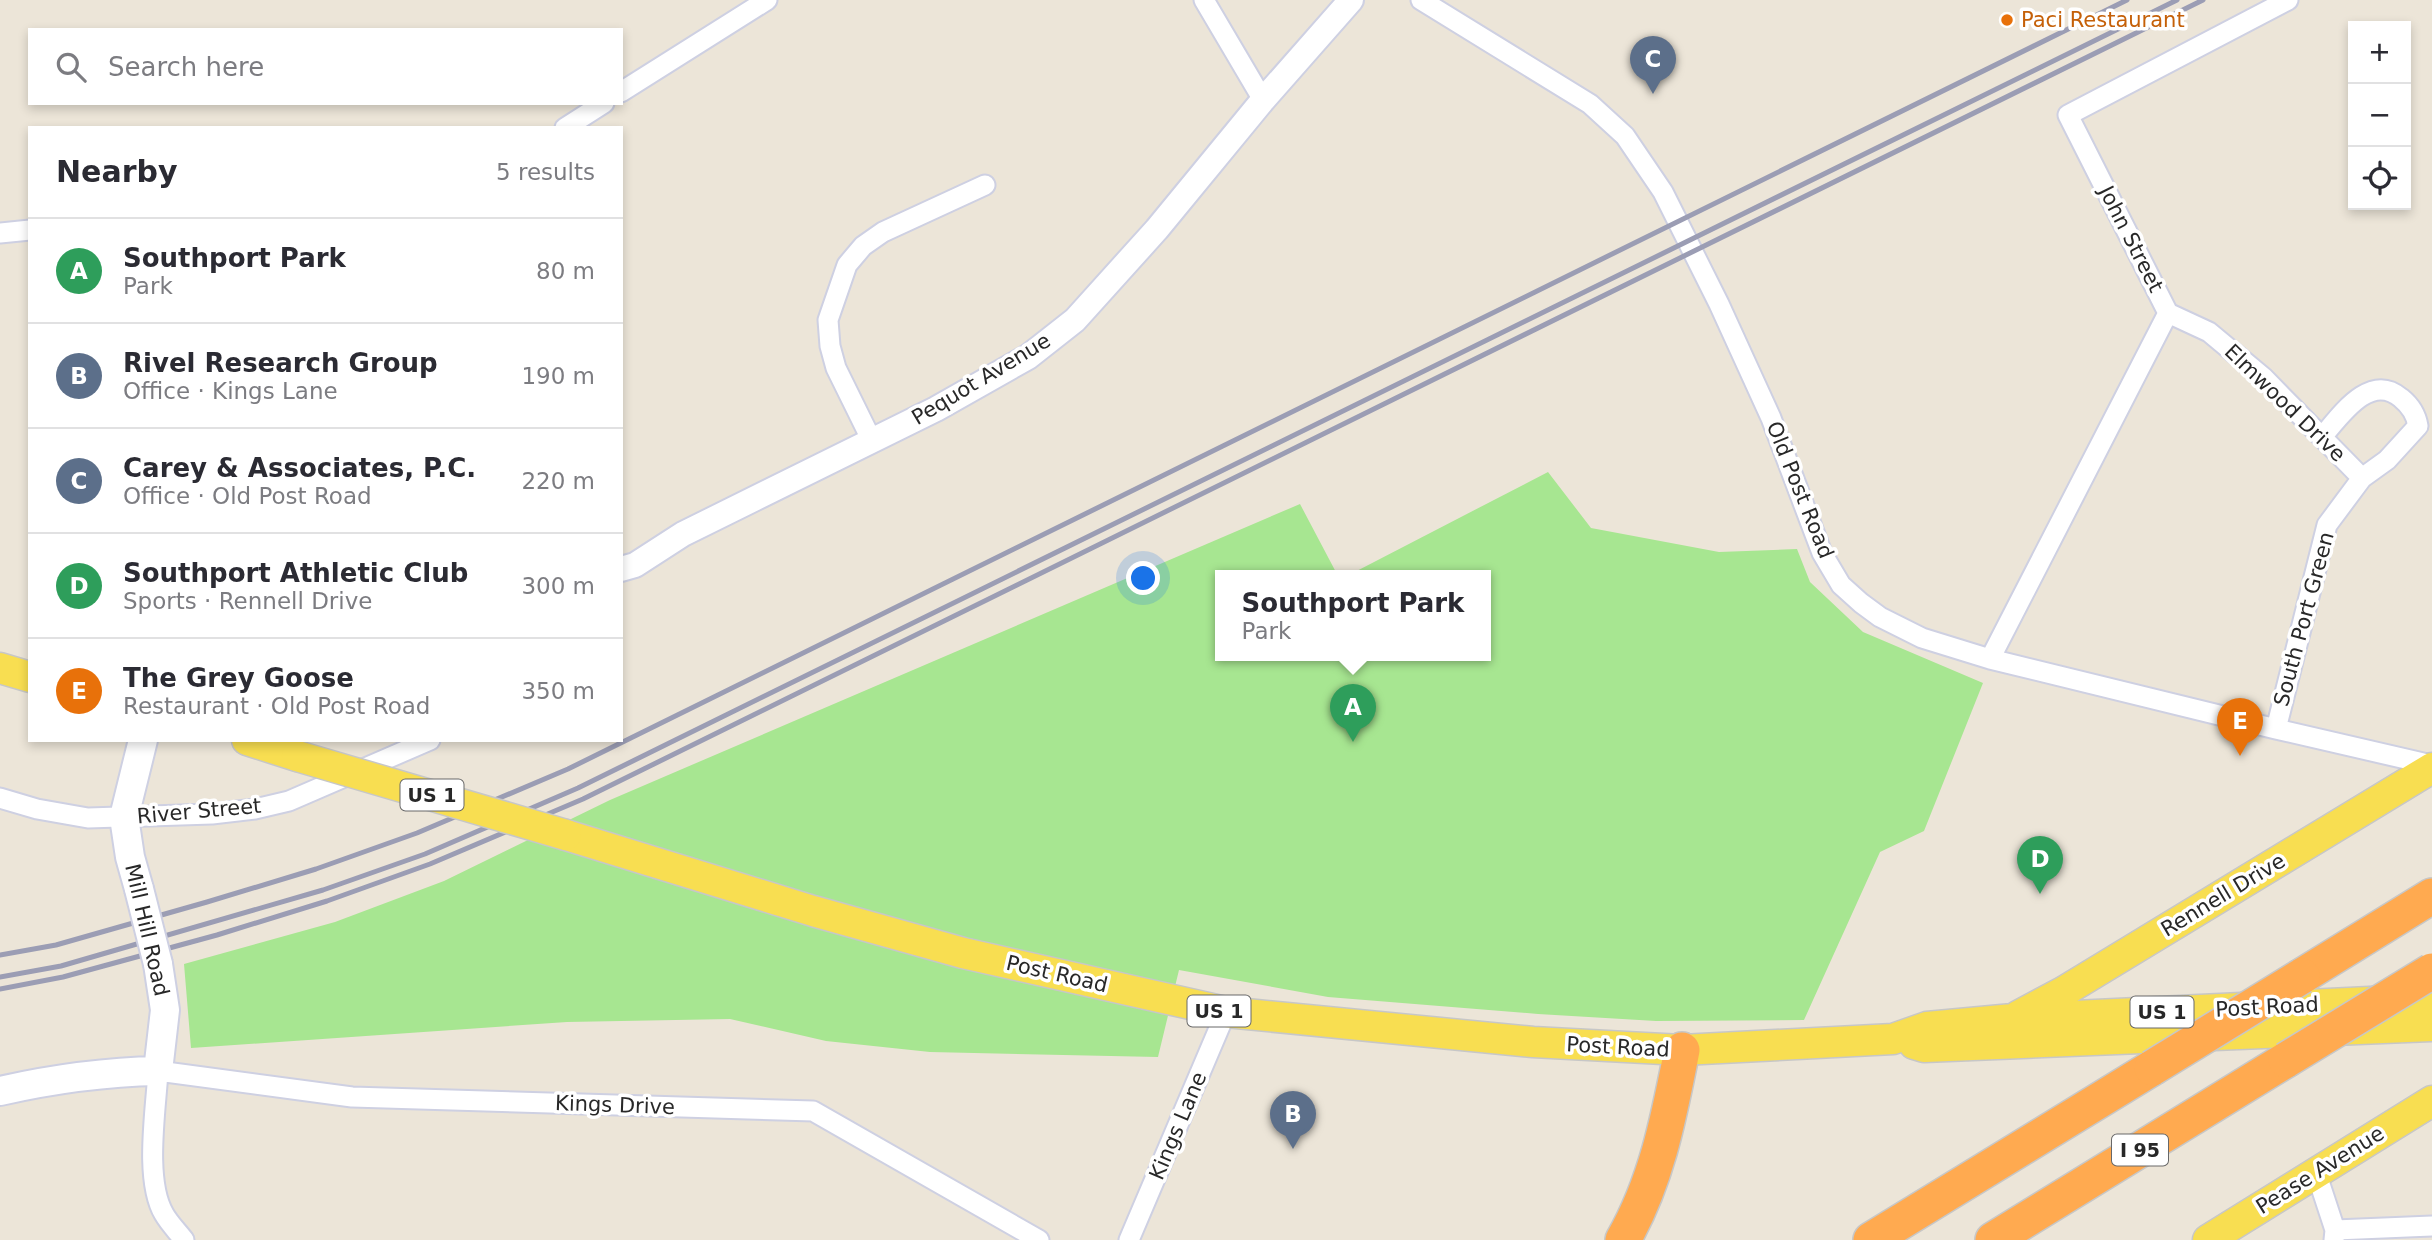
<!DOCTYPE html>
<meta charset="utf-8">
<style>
:root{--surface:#fff;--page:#f7f7f7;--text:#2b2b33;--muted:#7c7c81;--line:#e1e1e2;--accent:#db2777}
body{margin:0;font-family:"DejaVu Sans",sans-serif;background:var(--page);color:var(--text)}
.controls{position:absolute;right:21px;top:21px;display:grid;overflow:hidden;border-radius:0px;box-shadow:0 4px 10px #0003}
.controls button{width:63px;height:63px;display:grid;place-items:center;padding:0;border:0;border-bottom:2px solid var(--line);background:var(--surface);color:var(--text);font:35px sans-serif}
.you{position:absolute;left:1144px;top:579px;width:24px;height:24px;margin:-18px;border:5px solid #fff;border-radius:50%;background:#1a73e8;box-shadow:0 0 0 10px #1a73e833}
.badge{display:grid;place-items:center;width:46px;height:46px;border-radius:50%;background:var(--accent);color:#fff;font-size:23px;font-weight:700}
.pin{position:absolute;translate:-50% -58px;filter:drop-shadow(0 2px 4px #0008)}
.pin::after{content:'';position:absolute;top:37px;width:24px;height:21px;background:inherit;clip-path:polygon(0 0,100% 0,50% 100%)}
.popup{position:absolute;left:1215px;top:570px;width:276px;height:91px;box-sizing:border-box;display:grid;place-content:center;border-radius:0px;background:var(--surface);filter:drop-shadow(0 2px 5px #0005);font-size:23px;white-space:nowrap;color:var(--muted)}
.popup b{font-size:26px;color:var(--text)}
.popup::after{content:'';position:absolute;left:50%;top:100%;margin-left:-14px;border:14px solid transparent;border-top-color:var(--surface)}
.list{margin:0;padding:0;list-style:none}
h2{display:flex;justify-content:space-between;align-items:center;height:91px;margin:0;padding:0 28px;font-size:30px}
h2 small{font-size:23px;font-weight:400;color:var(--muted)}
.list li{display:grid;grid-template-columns:46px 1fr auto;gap:21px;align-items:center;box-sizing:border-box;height:105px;padding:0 28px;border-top:2px solid var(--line)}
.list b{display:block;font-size:26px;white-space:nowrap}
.list p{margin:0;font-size:23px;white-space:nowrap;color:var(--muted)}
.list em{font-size:23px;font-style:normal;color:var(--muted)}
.icon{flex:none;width:38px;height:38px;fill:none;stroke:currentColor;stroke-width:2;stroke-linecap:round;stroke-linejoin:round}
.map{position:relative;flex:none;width:2432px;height:1240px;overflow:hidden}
.search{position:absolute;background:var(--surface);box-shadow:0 4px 10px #0003;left:28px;top:28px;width:595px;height:77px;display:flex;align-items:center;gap:18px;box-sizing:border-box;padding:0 24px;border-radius:0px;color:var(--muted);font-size:26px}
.panel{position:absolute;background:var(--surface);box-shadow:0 4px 10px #0003;left:28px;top:126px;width:595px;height:616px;border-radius:0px}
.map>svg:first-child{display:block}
.green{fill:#a7e691}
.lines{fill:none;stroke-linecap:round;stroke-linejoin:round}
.minor-casing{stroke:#ced0e2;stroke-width:23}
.tertiary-casing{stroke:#ced0e2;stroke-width:28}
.secondary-casing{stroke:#ced0e2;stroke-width:32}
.primary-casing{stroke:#c7c7c7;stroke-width:33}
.motorway-casing{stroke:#c7c7c7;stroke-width:38}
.minor{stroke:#fff;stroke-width:19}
.tertiary{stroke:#fff;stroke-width:24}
.secondary{stroke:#fff;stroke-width:28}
.primary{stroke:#f8de51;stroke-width:30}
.motorway{stroke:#ffaa50;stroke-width:35}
.rail{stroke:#9b9db4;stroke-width:5}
.secondary-bridge-casing{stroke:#ced0e2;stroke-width:32;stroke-linecap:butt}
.primary-bridge-casing{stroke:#c7c7c7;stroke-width:33;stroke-linecap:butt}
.motorway-bridge-casing{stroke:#c7c7c7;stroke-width:38;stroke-linecap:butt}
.secondary-bridge{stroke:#fff;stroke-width:28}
.primary-bridge{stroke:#f8de51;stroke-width:30}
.motorway-bridge{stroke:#ffaa50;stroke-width:35}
.food-dot{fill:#e8710a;stroke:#fff;stroke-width:2.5}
.labels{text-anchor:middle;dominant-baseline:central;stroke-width:7;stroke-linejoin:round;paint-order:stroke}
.shield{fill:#fff;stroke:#686868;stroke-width:2}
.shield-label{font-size:19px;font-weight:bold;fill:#282828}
.food-label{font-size:21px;fill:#c56008;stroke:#fff;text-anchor:start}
.street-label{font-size:21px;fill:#282828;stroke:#fff}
</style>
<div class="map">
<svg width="2432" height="1240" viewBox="0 0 2432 1240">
<rect width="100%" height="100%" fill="#ece5d8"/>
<path class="green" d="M 1548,472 L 1591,528 L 1719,552 L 1797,549 L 1810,582 L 1863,632 L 1983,683 L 1924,831 L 1880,852 L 1804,1020 L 1656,1021 L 1538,1014 L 1328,997 L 1179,970 L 1158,1057 L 930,1052 L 826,1041 L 730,1019 L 567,1022 L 191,1048 L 184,964 L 335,922 L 444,881 L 610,800 L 1300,504 L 1338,576 L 1220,576 L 1220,656 L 1486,656 L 1486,576 L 1347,576 Z"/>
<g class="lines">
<g class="minor-casing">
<path id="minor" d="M 1204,0 L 1263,100
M 1421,0 L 1590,104 L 1625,136 L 1663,192 L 1719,304 L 1771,418 L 1822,553 L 1841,585 L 1861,603 L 1880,617 L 1922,638 L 1990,659 L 2276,729 L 2432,765
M 621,92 L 767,0
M 565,128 L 604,103
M 0,233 L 30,230
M 2168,313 L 2209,332 L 2263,377 L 2362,478
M 872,441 L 836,368 L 830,346 L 828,320 L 847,265 L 863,246 L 883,232 L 985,185
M 1990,659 L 2168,313 L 2068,115 L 2288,0
M 2276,729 L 2327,525 L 2362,478 L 2387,460 L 2418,426 C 2416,414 2411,406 2401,398 C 2370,372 2341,415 2322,437
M 0,798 L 37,809 L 88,818 L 212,814 L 255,809 L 289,801 L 430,740
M 2316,1172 L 2335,1230 L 2334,1240
M 2335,1230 L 2432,1226
M 184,1240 C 178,1232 169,1223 164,1214 C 144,1180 156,1109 158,1071 L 352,1097 L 813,1111 L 1039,1240
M 1129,1240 L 1226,1012"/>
</g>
<g class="tertiary-casing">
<path id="tertiary" d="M 621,569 L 635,565 L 683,534 L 936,409 L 1028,357 L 1075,320 L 1157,229 L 1263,100 L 1351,0"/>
</g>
<g class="secondary-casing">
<path id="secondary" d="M 139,889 L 130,857 L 124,817 L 143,740
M 0,1091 C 53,1079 104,1072 158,1071 L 165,1010 L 158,964"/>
</g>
<g class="primary-casing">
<path id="primary" d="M 0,668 L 30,677
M 247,740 L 297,756
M 566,835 L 813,911 L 963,953 L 1226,1012 L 1533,1042 L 1682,1050 L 1893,1039 L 1927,1027 L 2013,1019 L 2432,999
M 2018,1016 L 2063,992 L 2432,768
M 1914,1044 L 1924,1047 L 2432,1026
M 2208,1240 L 2432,1101"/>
</g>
<g class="motorway-casing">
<path id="motorway" d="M 2302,976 L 2432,896
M 1623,1240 C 1657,1181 1669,1116 1682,1050
M 1871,1240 L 2152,1068
M 1993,1240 L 2286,1060"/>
</g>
<use href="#minor" class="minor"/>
<use href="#tertiary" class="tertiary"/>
<use href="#secondary" class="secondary"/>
<use href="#primary" class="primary"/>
<use href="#motorway" class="motorway"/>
<path class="rail" d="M 0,955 L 56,945 L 207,902 L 316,869 L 417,833 L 568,769 L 2127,0
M 0,977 L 61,966 L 323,890 L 425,854 L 578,788 L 2177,0
M 0,989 L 63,977 L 217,935 L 327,901 L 430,864 L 583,799 L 2203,0"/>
<g class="secondary-bridge-casing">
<path id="secondary-bridge" d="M 139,889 L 158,964"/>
</g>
<g class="primary-bridge-casing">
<path id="primary-bridge" d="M 297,756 L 566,835"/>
</g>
<g class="motorway-bridge-casing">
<path id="motorway-bridge" d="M 2286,1060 L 2432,971
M 2152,1068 L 2302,976"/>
</g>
<use href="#secondary-bridge" class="secondary-bridge"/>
<use href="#primary-bridge" class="primary-bridge"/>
<use href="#motorway-bridge" class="motorway-bridge"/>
</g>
<circle class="food-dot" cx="2007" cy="20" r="7"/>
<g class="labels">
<g class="shield">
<rect x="400.5" y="779.5" width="63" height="31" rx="5"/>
<rect x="1187.5" y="995.5" width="63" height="31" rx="5"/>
<rect x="2130.5" y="996.5" width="63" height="31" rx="5"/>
<rect x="2112" y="1134.5" width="56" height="31" rx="5"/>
</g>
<g class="shield-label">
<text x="432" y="795">US 1</text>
<text x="1219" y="1011">US 1</text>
<text x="2162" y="1012">US 1</text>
<text x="2140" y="1150">I 95</text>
</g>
<g class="food-label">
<text x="2021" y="20">Paci Restaurant</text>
</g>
<g class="street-label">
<text transform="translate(2131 239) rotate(63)">John Street</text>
<text transform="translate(981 379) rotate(-31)">Pequot Avenue</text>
<text transform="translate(2285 403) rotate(44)">Elmwood Drive</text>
<text transform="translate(1800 490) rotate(68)">Old Post Road</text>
<text transform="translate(2304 619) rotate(-75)">South Port Green</text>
<text transform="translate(199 811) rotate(-5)">River Street</text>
<text transform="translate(2223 895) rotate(-31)">Rennell Drive</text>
<text transform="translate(147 930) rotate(77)">Mill Hill Road</text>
<text transform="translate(1057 974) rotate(13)">Post Road</text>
<text transform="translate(2267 1007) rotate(-3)">Post Road</text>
<text transform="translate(1618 1047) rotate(3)">Post Road</text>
<text transform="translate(615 1105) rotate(2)">Kings Drive</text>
<text transform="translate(1178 1126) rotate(-67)">Kings Lane</text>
<text transform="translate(2320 1170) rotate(-32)">Pease Avenue</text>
</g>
</g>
</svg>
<div class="controls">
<button>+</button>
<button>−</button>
<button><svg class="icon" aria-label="locate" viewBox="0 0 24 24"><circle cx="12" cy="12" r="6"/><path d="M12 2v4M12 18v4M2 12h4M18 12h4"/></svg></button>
</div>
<div class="you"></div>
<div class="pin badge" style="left:1353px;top:742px;background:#2e9e5b">A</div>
<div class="popup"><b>Southport Park</b>Park</div>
<div class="pin badge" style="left:1293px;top:1149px;background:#5c6f8a">B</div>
<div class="pin badge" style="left:1653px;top:94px;background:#5c6f8a">C</div>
<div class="pin badge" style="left:2040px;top:894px;background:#2e9e5b">D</div>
<div class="pin badge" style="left:2240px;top:756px;background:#e8710a">E</div>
<div class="search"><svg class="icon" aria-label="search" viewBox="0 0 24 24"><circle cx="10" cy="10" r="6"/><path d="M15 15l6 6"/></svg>Search here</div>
<section class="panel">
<h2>Nearby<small>5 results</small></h2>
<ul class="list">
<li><span class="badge" style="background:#2e9e5b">A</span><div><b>Southport Park</b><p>Park</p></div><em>80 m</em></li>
<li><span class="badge" style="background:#5c6f8a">B</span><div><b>Rivel Research Group</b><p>Office · Kings Lane</p></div><em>190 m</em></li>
<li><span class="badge" style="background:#5c6f8a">C</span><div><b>Carey &amp; Associates, P.C.</b><p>Office · Old Post Road</p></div><em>220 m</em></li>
<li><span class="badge" style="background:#2e9e5b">D</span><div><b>Southport Athletic Club</b><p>Sports · Rennell Drive</p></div><em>300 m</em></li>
<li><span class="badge" style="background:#e8710a">E</span><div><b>The Grey Goose</b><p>Restaurant · Old Post Road</p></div><em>350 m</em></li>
</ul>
</section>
</div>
